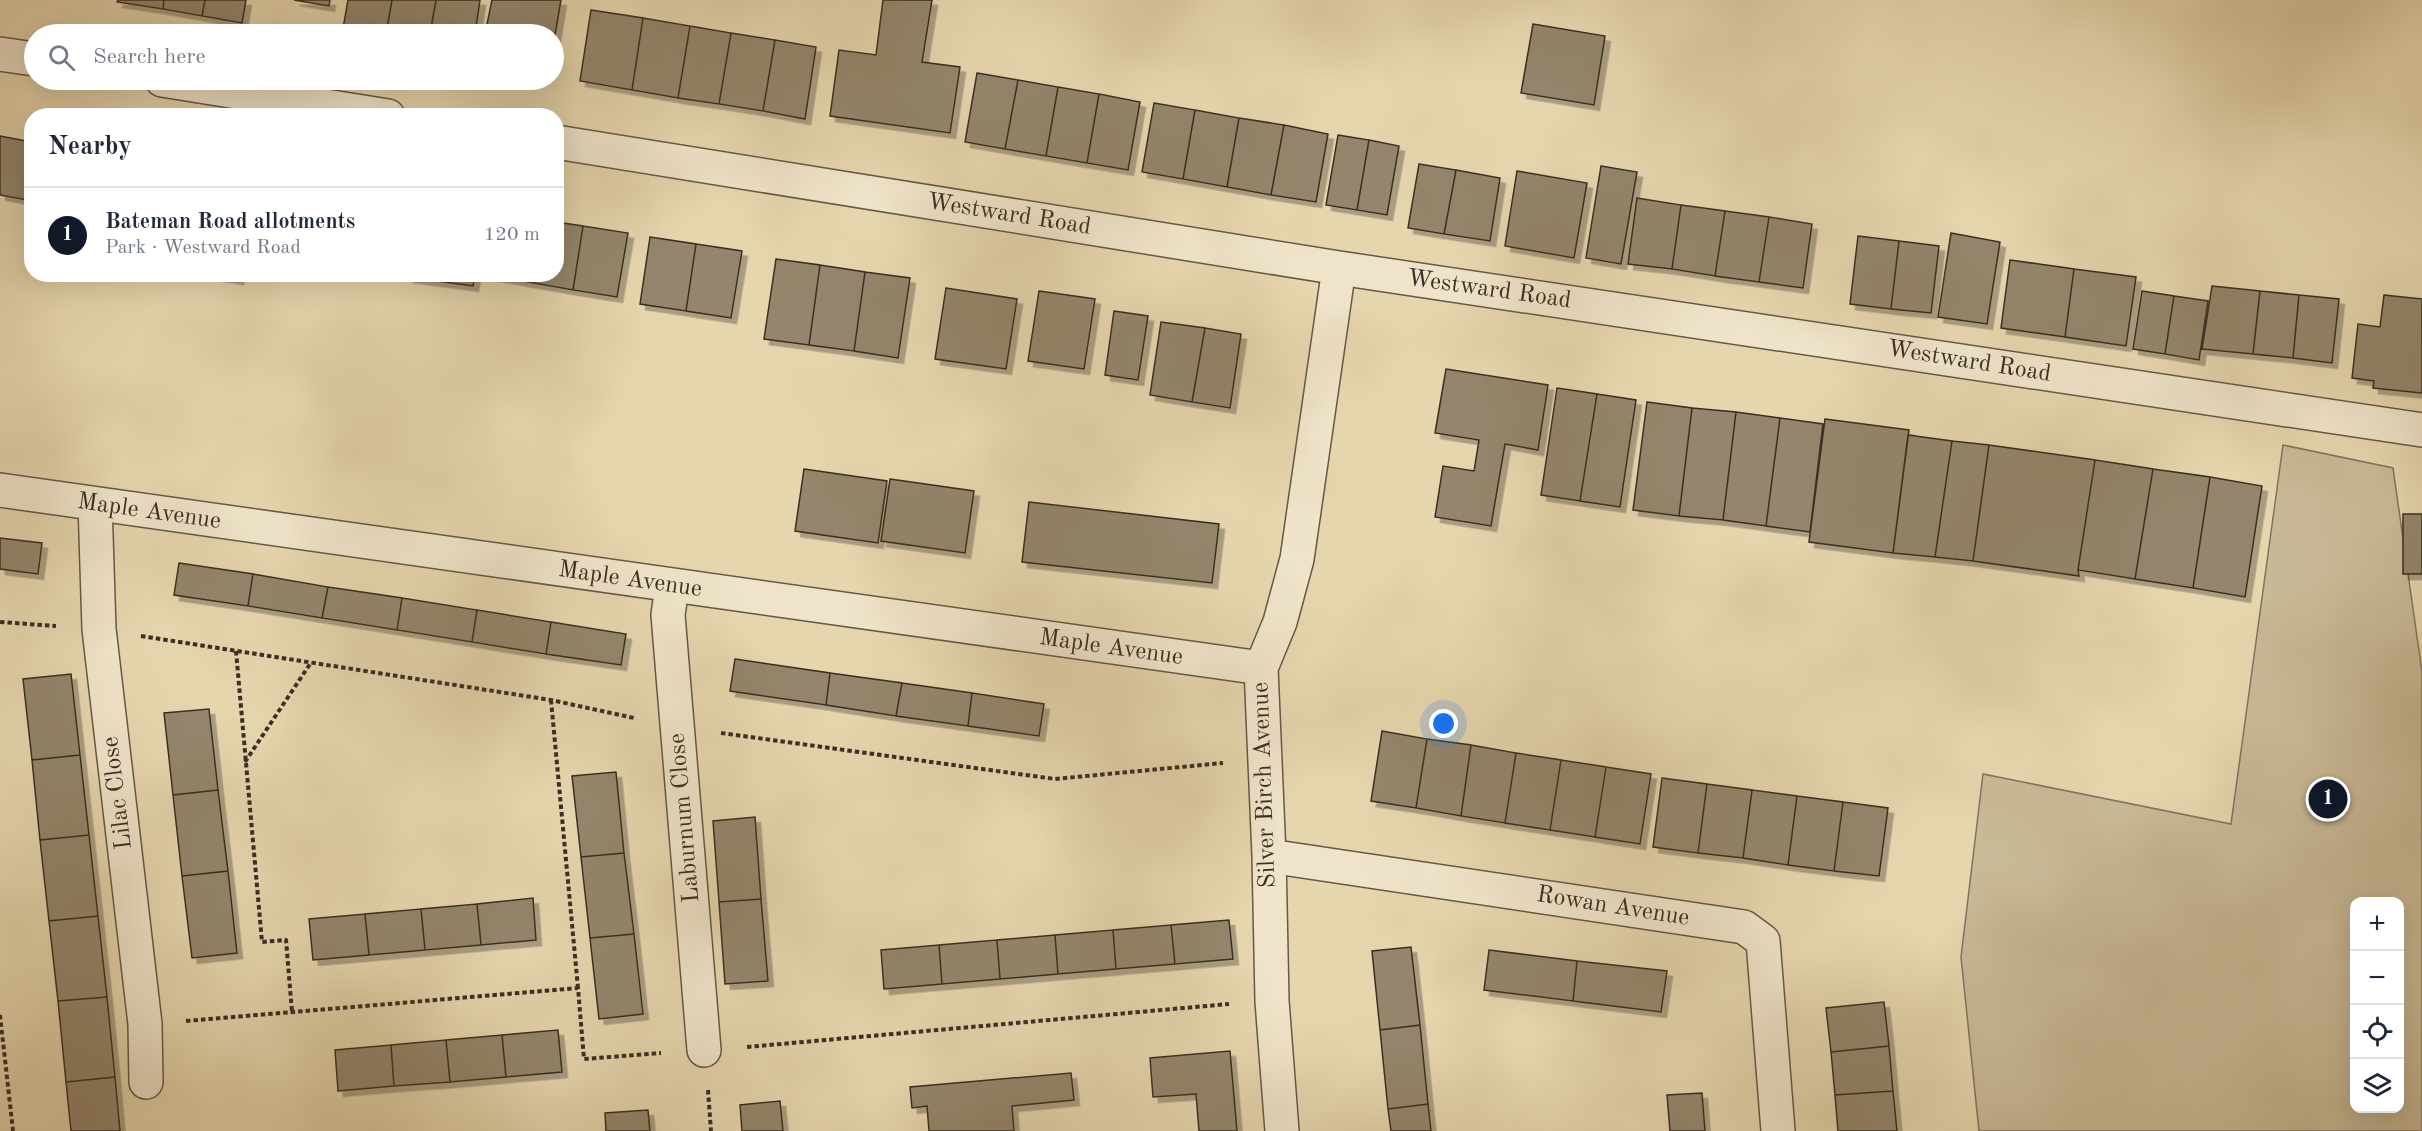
<!DOCTYPE html>
<meta charset="utf-8">
<style>
:root{--surface:#fff;--page:#f6f6f7;--text:#1f2937;--muted:#747a83;--line:#e0e1e3;--accent:#111827}
body{margin:0;font-family:"Old Standard TT",serif;background:var(--page);color:var(--text)}
.controls{position:absolute;right:18px;bottom:18px;display:grid;overflow:hidden;border-radius:12px;box-shadow:0 6px 24px #0002}
.controls button{width:54px;height:54px;display:grid;place-items:center;padding:0;border:0;border-bottom:2px solid var(--line);background:var(--surface);color:var(--text);font:30px sans-serif}
.you{position:absolute;left:1444px;top:724px;width:21px;height:21px;margin:-15px;border:4px solid #fff;border-radius:50%;background:#1a73e8;box-shadow:0 0 0 9px #1a73e833}
.badge{display:grid;place-items:center;width:39px;height:39px;border-radius:50%;background:var(--accent);color:#fff;font-size:20px;font-weight:700}
.pin{position:absolute;translate:-50% -50%;border:3px solid #fff;box-shadow:0 2px 6px #0006}
.list{margin:0;padding:0;list-style:none}
h2{display:flex;justify-content:space-between;align-items:center;height:78px;margin:0;padding:0 24px;font-size:26px}
h2 small{font-size:20px;font-weight:400;color:var(--muted)}
.list li{display:grid;grid-template-columns:39px 1fr auto;gap:18px;align-items:center;box-sizing:border-box;height:96px;padding:0 24px;border-top:2px solid var(--line)}
.list b{display:block;font-size:22px;white-space:nowrap}
.list p{margin:0;font-size:20px;white-space:nowrap;color:var(--muted)}
.list em{font-size:20px;font-style:normal;color:var(--muted)}
.icon{flex:none;width:33px;height:33px;fill:none;stroke:currentColor;stroke-width:2;stroke-linecap:round;stroke-linejoin:round}
.map{position:relative;flex:none;width:2422px;height:1131px;overflow:hidden}
.search{position:absolute;background:var(--surface);box-shadow:0 6px 24px #0002;left:24px;top:24px;width:540px;height:66px;display:flex;align-items:center;gap:15px;box-sizing:border-box;padding:0 21px;border-radius:33px;color:var(--muted);font-size:22px}
.panel{position:absolute;background:var(--surface);box-shadow:0 6px 24px #0002;left:24px;top:108px;width:540px;height:174px;border-radius:24px}
.map>svg:first-child{display:block}
.green{fill:#c9ba97;stroke:#81745e;stroke-width:1.5;fill-rule:evenodd}
.building{fill:#93866c;stroke:#392f24;stroke-width:1.5;filter:url(#shadow)}
.lines{fill:none;stroke-linecap:round;stroke-linejoin:round}
.minor-casing{stroke:#645946;stroke-width:36}
.path{stroke:#392f24;stroke-width:4;stroke-dasharray:4.5 3;stroke-linecap:butt}
.minor{stroke:#efe4ca;stroke-width:33}
.labels{text-anchor:middle;dominant-baseline:central;stroke-width:6;stroke-linejoin:round;paint-order:stroke}
.street-label{font-size:24px;fill:#392f24;stroke:#efe4ca}
</style>
<div class="map">
<svg width="2422" height="1131" viewBox="0 0 2422 1131">
<defs>
<filter id="shadow"><feDropShadow dx="5.5" dy="5.5" stdDeviation="0" flood-color="#0004"/></filter>
</defs>
<rect width="100%" height="100%" fill="#e6d6ae"/>
<filter id="stains"><feTurbulence type="fractalNoise" baseFrequency=".00333" numOctaves="4"/><feColorMatrix values="0 0 0 0 .2 0 0 0 0 .09 0 0 0 0 .02 0 0 0 .5 -.17"/></filter>
<radialGradient id="worn" r=".72"><stop offset=".6" stop-color="#630" stop-opacity="0"/><stop offset="1" stop-color="#630" stop-opacity=".3"/></radialGradient>
<path class="green" d="M 2283,445 L 2393,468 L 2422,672 L 2422,1131 L 1979,1131 L 1961,957 L 1983,774 L 2231,824 ZM 2354,902 L 2400,902 L 2400,1108 L 2354,1108 Z"/>
<path class="building" d="M 118,0 L 164,0 L 163,9 L 117,2 Z
M 164,0 L 205,0 L 202,16 L 163,9 Z
M 205,0 L 246,0 L 242,23 L 202,16 Z
M 294,0 L 330,0 L 329,6 Z
M 348,0 L 392,0 L 386,34 L 342,34 Z
M 392,0 L 436,0 L 430,34 L 386,34 Z
M 436,0 L 480,0 L 475,34 L 430,34 Z
M 492,0 L 561,0 L 554,41 L 554,34 L 485,34 Z
M 883,0 L 932,0 L 922,62 L 960,67 L 950,133 L 830,116 L 839,50 L 876,55 Z
M 591,10 L 643,18 L 632,90 L 580,81 Z
M 643,18 L 690,26 L 678,98 L 632,90 Z
M 1533,24 L 1605,36 L 1594,105 L 1521,93 Z
M 690,26 L 731,33 L 719,104 L 678,98 Z
M 731,33 L 775,40 L 763,111 L 719,104 Z
M 775,40 L 816,47 L 805,119 L 763,111 Z
M 977,73 L 1018,80 L 1005,149 L 965,142 Z
M 1018,80 L 1058,87 L 1046,156 L 1005,149 Z
M 1058,87 L 1099,94 L 1087,163 L 1046,156 Z
M 1099,94 L 1140,102 L 1128,170 L 1087,163 Z
M 1154,103 L 1195,110 L 1183,179 L 1142,172 Z
M 1195,110 L 1239,118 L 1227,187 L 1183,179 Z
M 1239,118 L 1284,125 L 1271,195 L 1227,187 Z
M 1284,125 L 1328,134 L 1316,202 L 1271,195 Z
M 1338,135 L 1369,140 L 1357,210 L 1326,205 Z
M 0,136 L 32,142 L 32,176 L 27,200 L 0,195 Z
M 1369,140 L 1399,146 L 1387,215 L 1357,210 Z
M 1419,164 L 1456,170 L 1444,234 L 1408,228 Z
M 1601,166 L 1637,172 L 1621,264 L 1586,258 Z
M 1456,170 L 1500,178 L 1490,241 L 1444,234 Z
M 1517,171 L 1587,183 L 1574,258 L 1505,246 Z
M 1637,198 L 1681,205 L 1672,269 L 1628,264 Z
M 1681,205 L 1725,211 L 1715,276 L 1672,269 Z
M 1725,211 L 1769,217 L 1759,282 L 1715,276 Z
M 1769,217 L 1812,224 L 1803,288 L 1759,282 Z
M 556,222 L 583,226 L 573,290 L 528,282 L 530,274 L 556,274 Z
M 583,226 L 628,233 L 617,297 L 573,290 Z
M 1951,233 L 2000,242 L 1987,324 L 1938,317 Z
M 1858,236 L 1899,241 L 1891,309 L 1850,304 Z
M 650,237 L 696,244 L 686,311 L 640,304 Z
M 1899,241 L 1939,246 L 1931,313 L 1891,309 Z
M 696,244 L 742,251 L 731,318 L 686,311 Z
M 776,259 L 820,265 L 809,345 L 764,339 Z
M 2010,260 L 2074,269 L 2065,337 L 2001,328 Z
M 820,265 L 865,272 L 854,351 L 809,345 Z
M 2074,269 L 2136,277 L 2126,346 L 2065,337 Z
M 865,272 L 910,278 L 898,358 L 854,351 Z
M 206,274 L 239,274 L 238,279 Z
M 408,274 L 475,274 L 473,286 L 408,277 Z
M 484,274 L 530,274 L 528,282 Z
M 2212,286 L 2260,291 L 2253,354 L 2202,349 Z
M 946,288 L 1017,299 L 1006,369 L 935,359 Z
M 1039,291 L 1095,299 L 1084,369 L 1028,361 Z
M 2142,291 L 2174,296 L 2165,354 L 2133,349 Z
M 2260,291 L 2299,295 L 2293,358 L 2253,354 Z
M 2299,295 L 2339,299 L 2332,363 L 2293,358 Z
M 2384,295 L 2422,299 L 2422,393 L 2373,388 L 2374,381 L 2352,378 L 2358,324 L 2380,327 Z
M 2174,296 L 2208,301 L 2199,360 L 2165,354 Z
M 1114,311 L 1148,316 L 1138,380 L 1105,375 Z
M 1161,322 L 1205,328 L 1192,402 L 1150,395 Z
M 1205,328 L 1241,334 L 1230,408 L 1192,402 Z
M 1446,369 L 1548,385 L 1538,450 L 1505,444 L 1491,526 L 1435,517 L 1443,466 L 1474,471 L 1479,440 L 1435,433 Z
M 1557,388 L 1597,394 L 1580,501 L 1541,495 Z
M 1597,394 L 1636,400 L 1620,507 L 1580,501 Z
M 1647,402 L 1692,408 L 1679,516 L 1633,510 Z
M 1692,408 L 1736,412 L 1723,520 L 1679,516 Z
M 1736,412 L 1780,418 L 1766,526 L 1723,520 Z
M 1780,418 L 1823,424 L 1810,532 L 1766,526 Z
M 1825,419 L 1909,430 L 1893,553 L 1809,542 Z
M 1908,435 L 1952,441 L 1935,557 L 1893,553 Z
M 1952,441 L 1989,445 L 1973,561 L 1935,557 Z
M 1989,445 L 2095,460 L 2078,570 L 2079,576 L 1973,561 Z
M 2095,460 L 2153,469 L 2135,579 L 2078,570 Z
M 804,469 L 887,481 L 878,543 L 795,531 Z
M 2153,469 L 2210,477 L 2193,588 L 2135,579 Z
M 2210,477 L 2262,486 L 2245,597 L 2193,588 Z
M 890,479 L 974,491 L 965,553 L 881,541 Z
M 1029,502 L 1219,524 L 1212,583 L 1022,562 Z
M 2403,514 L 2422,514 L 2422,574 L 2403,574 Z
M 0,538 L 42,543 L 38,574 L 0,569 Z
M 179,563 L 253,574 L 248,606 L 174,595 Z
M 253,574 L 328,587 L 322,618 L 248,606 Z
M 328,587 L 402,598 L 397,630 L 322,618 Z
M 402,598 L 477,610 L 472,642 L 397,630 Z
M 477,610 L 551,622 L 546,654 L 472,642 Z
M 551,622 L 626,634 L 621,665 L 546,654 Z
M 735,659 L 830,673 L 826,705 L 730,691 Z
M 830,673 L 902,683 L 896,716 L 826,705 Z
M 71,674 L 80,755 L 32,760 L 23,679 Z
M 902,683 L 972,693 L 968,726 L 896,716 Z
M 972,693 L 1044,704 L 1039,736 L 968,726 Z
M 209,709 L 218,790 L 173,795 L 164,713 Z
M 1382,731 L 1427,739 L 1416,808 L 1371,801 Z
M 1427,739 L 1471,745 L 1461,816 L 1416,808 Z
M 1471,745 L 1516,753 L 1505,823 L 1461,816 Z
M 1516,753 L 1561,760 L 1550,830 L 1505,823 Z
M 80,755 L 89,835 L 40,840 L 32,760 Z
M 1561,760 L 1606,767 L 1595,837 L 1550,830 Z
M 1606,767 L 1651,774 L 1640,844 L 1595,837 Z
M 616,772 L 624,853 L 581,857 L 572,776 Z
M 1662,778 L 1707,784 L 1698,853 L 1653,847 Z
M 1707,784 L 1752,790 L 1743,858 L 1698,853 Z
M 218,790 L 228,871 L 182,876 L 173,795 Z
M 1752,790 L 1797,796 L 1788,865 L 1743,858 Z
M 1797,796 L 1843,802 L 1834,871 L 1788,865 Z
M 1843,802 L 1888,808 L 1879,876 L 1834,871 Z
M 755,817 L 761,899 L 719,902 L 713,821 Z
M 89,835 L 98,916 L 49,921 L 40,840 Z
M 624,853 L 634,934 L 590,938 L 581,857 Z
M 228,871 L 237,953 L 192,958 L 182,876 Z
M 533,898 L 536,940 L 481,945 L 477,904 Z
M 761,899 L 768,981 L 725,984 L 719,902 Z
M 477,904 L 481,945 L 425,950 L 421,909 Z
M 421,909 L 425,950 L 369,955 L 365,914 Z
M 365,914 L 369,955 L 313,960 L 309,919 Z
M 98,916 L 107,997 L 58,1001 L 49,921 Z
M 1229,920 L 1233,959 L 1175,964 L 1171,925 Z
M 1171,925 L 1175,964 L 1116,969 L 1113,930 Z
M 1113,930 L 1116,969 L 1058,974 L 1055,935 Z
M 634,934 L 643,1014 L 599,1019 L 590,938 Z
M 1055,935 L 1058,974 L 1000,979 L 997,940 Z
M 997,940 L 1000,979 L 942,984 L 939,945 Z
M 939,945 L 942,984 L 884,989 L 881,950 Z
M 1411,947 L 1420,1025 L 1380,1030 L 1372,951 Z
M 1489,950 L 1577,961 L 1573,1001 L 1484,990 Z
M 1577,961 L 1667,971 L 1661,1012 L 1573,1001 Z
M 107,997 L 115,1077 L 66,1082 L 58,1001 Z
M 1884,1002 L 1889,1046 L 1831,1052 L 1826,1008 Z
M 1420,1025 L 1428,1104 L 1388,1109 L 1380,1030 Z
M 558,1030 L 562,1072 L 506,1077 L 502,1035 Z
M 502,1035 L 506,1077 L 450,1082 L 446,1040 Z
M 446,1040 L 450,1082 L 394,1086 L 391,1045 Z
M 391,1045 L 394,1086 L 338,1091 L 335,1050 Z
M 1889,1046 L 1893,1091 L 1835,1095 L 1831,1052 Z
M 1230,1051 L 1237,1131 L 1199,1131 L 1196,1094 L 1153,1097 L 1150,1058 Z
M 1071,1073 L 1074,1100 L 1012,1106 L 1014,1131 L 929,1131 L 927,1106 L 912,1108 L 910,1087 Z
M 115,1077 L 120,1131 L 71,1131 L 66,1082 Z
M 1893,1091 L 1897,1131 L 1838,1131 L 1835,1095 Z
M 1702,1093 L 1705,1131 L 1670,1131 L 1667,1095 Z
M 780,1101 L 783,1131 L 742,1131 L 740,1105 Z
M 1428,1104 L 1431,1131 L 1391,1131 L 1388,1109 Z
M 648,1110 L 650,1131 L 606,1131 L 605,1113 Z"/>
<g class="lines">
<g class="minor-casing">
<path id="minor" d="M 0,54 L 34,59
M 162,80 L 388,116
M 556,142 L 1339,268 L 2422,430
M 0,490 L 1261,668
M 95,504 L 99,629 L 145,1024 L 146,1082
M 672,586 L 668,615 L 704,1050
M 1269,856 L 1744,927 L 1763,941 L 1778,1131
M 1282,1131 L 1272,1001 L 1269,856 L 1261,668 L 1280,622 L 1297,559 L 1339,268"/>
</g>
<path class="path" d="M 0,622 L 56,626
M 141,636 L 551,700 L 634,718
M 236,651 L 262,942 L 286,940 L 292,1012
M 551,700 L 578,988
M 721,733 L 1055,779 L 1223,763
M 245,762 L 310,664
M 0,1015 L 13,1131
M 186,1021 L 578,988 L 584,1059 L 661,1053
M 747,1047 L 1229,1004
M 708,1090 L 711,1131"/>
<use href="#minor" class="minor"/>
</g>
<g class="labels">
<g class="street-label">
<text transform="translate(1009 215) rotate(9)">Westward Road</text>
<text transform="translate(1489 290) rotate(8)">Westward Road</text>
<text transform="translate(1969 362) rotate(9)">Westward Road</text>
<text transform="translate(149 512) rotate(8)">Maple Avenue</text>
<text transform="translate(630 580) rotate(8)">Maple Avenue</text>
<text transform="translate(1111 648) rotate(8)">Maple Avenue</text>
<text transform="translate(1265 785) rotate(-92)">Silver Birch Avenue</text>
<text transform="translate(118 793) rotate(-97)">Lilac Close</text>
<text transform="translate(685 818) rotate(-95)">Laburnum Close</text>
<text transform="translate(1613 907) rotate(9)">Rowan Avenue</text>
</g>
</g>
<rect width="100%" height="100%" filter="url(#stains)"/>
<rect width="100%" height="100%" fill="url(#worn)"/>
</svg>
<div class="controls">
<button>+</button>
<button>−</button>
<button><svg class="icon" aria-label="locate" viewBox="0 0 24 24"><circle cx="12" cy="12" r="6"/><path d="M12 2v4M12 18v4M2 12h4M18 12h4"/></svg></button>
<button><svg class="icon" aria-label="layers" viewBox="0 0 24 24"><path d="M12 4l9 5-9 5-9-5zM3 14l9 5 9-5"/></svg></button>
</div>
<div class="you"></div>
<div class="pin badge" style="left:2328px;top:799px">1</div>
<div class="search"><svg class="icon" aria-label="search" viewBox="0 0 24 24"><circle cx="10" cy="10" r="6"/><path d="M15 15l6 6"/></svg>Search here</div>
<section class="panel">
<h2>Nearby<small></small></h2>
<ul class="list">
<li><span class="badge">1</span><div><b>Bateman Road allotments</b><p>Park · Westward Road</p></div><em>120 m</em></li>
</ul>
</section>
</div>
